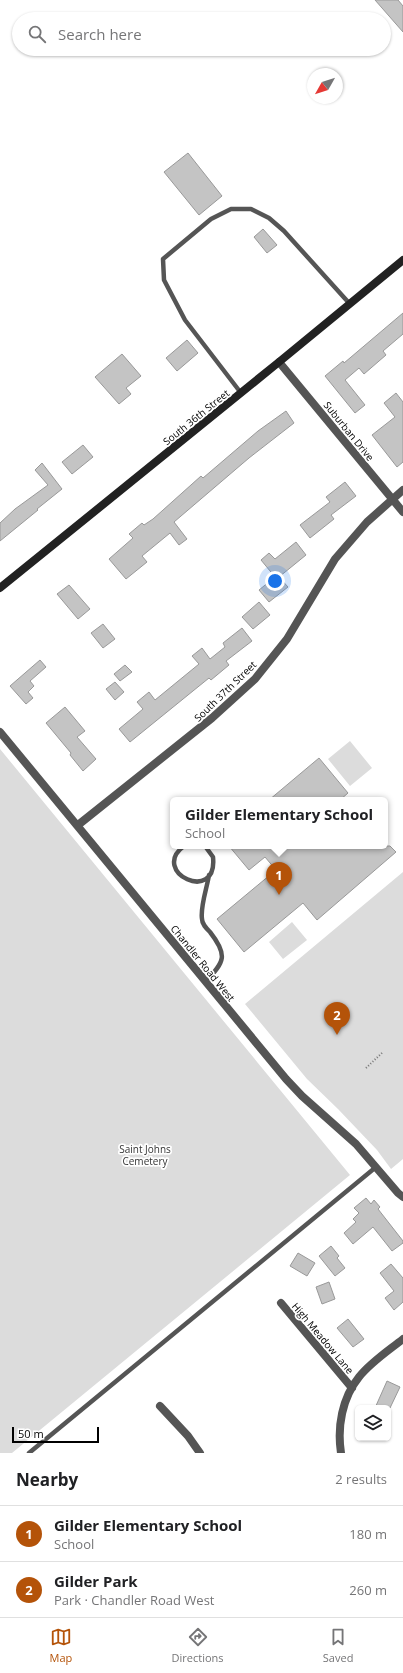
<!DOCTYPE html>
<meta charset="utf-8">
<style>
:root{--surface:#fff;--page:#f2f2f2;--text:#202124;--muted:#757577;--line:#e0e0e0;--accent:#b45309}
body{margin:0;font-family:"Open Sans",sans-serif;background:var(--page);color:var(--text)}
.controls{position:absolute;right:12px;bottom:12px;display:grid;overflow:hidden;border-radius:6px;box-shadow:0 1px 3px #0004}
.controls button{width:36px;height:36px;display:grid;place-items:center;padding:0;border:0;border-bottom:1px solid var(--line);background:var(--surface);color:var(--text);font:20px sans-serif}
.compass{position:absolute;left:307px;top:68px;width:36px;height:36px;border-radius:50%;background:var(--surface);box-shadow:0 1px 3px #0004;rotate:231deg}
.scale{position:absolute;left:12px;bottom:10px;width:87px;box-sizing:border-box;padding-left:4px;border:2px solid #000;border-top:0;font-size:11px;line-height:14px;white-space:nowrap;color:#000;-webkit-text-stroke:3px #fff;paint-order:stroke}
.you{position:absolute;left:275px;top:581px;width:14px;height:14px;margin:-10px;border:3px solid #fff;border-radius:50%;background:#1a73e8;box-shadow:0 0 0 6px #1a73e833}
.badge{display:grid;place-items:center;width:26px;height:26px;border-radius:50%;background:var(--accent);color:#fff;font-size:13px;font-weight:700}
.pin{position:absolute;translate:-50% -33px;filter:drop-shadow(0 1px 2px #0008)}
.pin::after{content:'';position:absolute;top:21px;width:14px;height:12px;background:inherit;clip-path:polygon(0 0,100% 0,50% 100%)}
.popup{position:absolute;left:170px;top:797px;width:218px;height:52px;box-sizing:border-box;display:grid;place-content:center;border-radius:6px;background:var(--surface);filter:drop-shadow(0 1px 3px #0005);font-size:13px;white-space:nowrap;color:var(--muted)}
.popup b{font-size:15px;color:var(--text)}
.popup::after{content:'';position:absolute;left:50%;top:100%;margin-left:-8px;border:8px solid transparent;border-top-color:var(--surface)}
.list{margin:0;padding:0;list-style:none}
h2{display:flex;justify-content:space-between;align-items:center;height:52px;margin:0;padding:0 16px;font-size:17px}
h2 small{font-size:13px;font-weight:400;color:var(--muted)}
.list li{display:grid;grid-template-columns:26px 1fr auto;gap:12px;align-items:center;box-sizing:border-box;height:56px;padding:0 16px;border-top:1px solid var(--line)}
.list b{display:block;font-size:15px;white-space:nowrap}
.list p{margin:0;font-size:13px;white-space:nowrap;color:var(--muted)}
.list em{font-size:13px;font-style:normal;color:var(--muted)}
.icon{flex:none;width:22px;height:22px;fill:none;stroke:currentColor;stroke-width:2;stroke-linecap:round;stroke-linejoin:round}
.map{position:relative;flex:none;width:403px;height:1453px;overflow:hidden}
.search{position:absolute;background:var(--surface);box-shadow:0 1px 3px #0004;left:12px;right:12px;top:12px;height:44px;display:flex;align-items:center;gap:10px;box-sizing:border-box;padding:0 14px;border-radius:22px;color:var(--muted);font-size:15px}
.sheet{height:164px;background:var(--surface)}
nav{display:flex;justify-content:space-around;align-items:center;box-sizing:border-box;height:56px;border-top:1px solid var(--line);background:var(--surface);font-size:11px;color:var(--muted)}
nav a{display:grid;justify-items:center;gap:2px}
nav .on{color:var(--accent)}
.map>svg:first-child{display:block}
.green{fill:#dcdcdc}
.building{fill:#c4c4c4;stroke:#999}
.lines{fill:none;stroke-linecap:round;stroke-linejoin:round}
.path{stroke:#777;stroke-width:2;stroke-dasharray:1 2;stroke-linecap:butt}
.service{stroke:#555;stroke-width:4.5}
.minor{stroke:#555;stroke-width:8}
.secondary{stroke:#222;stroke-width:8}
.labels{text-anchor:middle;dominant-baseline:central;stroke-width:3.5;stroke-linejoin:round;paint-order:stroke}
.street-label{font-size:10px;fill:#000;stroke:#fff}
.park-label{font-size:10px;fill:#333;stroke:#fff}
</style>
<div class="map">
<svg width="403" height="1453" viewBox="0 0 403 1453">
<rect width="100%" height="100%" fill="#fff"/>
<path class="green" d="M 350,741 L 372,768 L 350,786 L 328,759 Z
M 0,749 L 350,1175 L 12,1453 L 0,1453 Z
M 403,872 L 403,1159 L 391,1169 L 377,1150 L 338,1109 L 307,1079 L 245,1004 Z
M 292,922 L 307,940 L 283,959 L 269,942 Z"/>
<path class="building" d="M 375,0 L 398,0 L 403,6 L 403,32 Z
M 188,153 L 222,196 L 199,215 L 164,172 Z
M 263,229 L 277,245 L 267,253 L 254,237 Z
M 403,313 L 403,334 L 383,351 L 386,355 L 364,374 L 359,368 L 345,380 L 365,405 L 355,413 L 325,376 L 343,361 L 344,363 Z
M 187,340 L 198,353 L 177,371 L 166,358 Z
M 122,354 L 141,376 L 126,388 L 131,394 L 119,404 L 95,377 Z
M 396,393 L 403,402 L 403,462 L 397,467 L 372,435 L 395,417 L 384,403 Z
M 286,411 L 294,423 L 249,458 L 174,522 L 187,539 L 179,545 L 170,533 L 142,556 L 147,562 L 126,579 L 109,559 L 133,538 L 129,534 L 142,523 L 144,525 L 153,519 L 201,476 L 203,478 L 258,431 Z
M 83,445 L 93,457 L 72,474 L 62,462 Z
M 42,463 L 62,489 L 37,509 L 38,510 L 0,541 L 0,523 L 15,509 L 48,485 L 35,470 Z
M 345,482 L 356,496 L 331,515 L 334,519 L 310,538 L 300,525 L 330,502 L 326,497 Z
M 296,542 L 306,555 L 279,577 L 288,587 L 269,602 L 259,590 L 275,577 L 261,560 L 269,553 L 275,559 Z
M 69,585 L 90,609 L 78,619 L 57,594 Z
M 259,602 L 270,615 L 253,629 L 242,617 Z
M 103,624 L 115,639 L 103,648 L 91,633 Z
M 242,628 L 252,641 L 226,661 L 229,665 L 211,680 L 209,678 L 130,742 L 119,729 L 143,709 L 137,702 L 149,692 L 155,700 L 199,664 L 192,656 L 202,648 L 210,659 L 225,647 L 223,643 Z
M 40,660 L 46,667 L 30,681 L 34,686 L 28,692 L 33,698 L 26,704 L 10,686 Z
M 125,665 L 132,672 L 120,681 L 114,674 Z
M 115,682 L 124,692 L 115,700 L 106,689 Z
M 65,707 L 85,731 L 77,737 L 96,759 L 83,771 L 70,755 L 71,753 L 46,723 Z
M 319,758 L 348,793 L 340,800 L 269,800 Z
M 229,846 L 390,846 L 396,852 L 317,920 L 303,903 L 244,952 L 217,919 L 276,870 L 265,857 L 249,870 Z
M 366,1198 L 371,1204 L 374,1200 L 380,1207 L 378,1209 L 403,1241 L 403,1243 L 392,1251 L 373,1227 L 353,1244 L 344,1233 L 356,1222 L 353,1219 L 359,1213 L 354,1208 Z
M 331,1246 L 339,1256 L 337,1258 L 345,1268 L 335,1276 L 319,1256 Z
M 298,1253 L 315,1263 L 307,1276 L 290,1266 Z
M 391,1264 L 403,1278 L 403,1302 L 394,1310 L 385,1298 L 394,1291 L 380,1273 Z
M 329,1282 L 335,1299 L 322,1304 L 316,1287 Z
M 348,1319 L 364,1339 L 353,1347 L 337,1328 Z
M 387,1381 L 400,1387 L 390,1408 L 375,1408 Z"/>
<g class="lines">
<path class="path" d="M 366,1068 L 383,1052"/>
<path class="service" d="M 241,393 L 185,320 L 164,280 L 163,259 L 211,219 L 231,209 L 251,209 L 269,218 L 284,231 L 349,303
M 184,846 C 149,872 218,905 213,857 L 205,846
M 205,982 C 225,962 228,955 210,932 C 206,928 202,924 202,919 C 200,907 207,888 209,875
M 29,1453 L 376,1167"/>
<path class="minor" d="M 279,362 L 403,512
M 0,732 L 286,1079 L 302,1096 L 356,1144 L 398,1193 L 403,1197
M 78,825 L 212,718 L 255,679 L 287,639 L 335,559 L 367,522 L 403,490
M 281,1303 L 352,1388
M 160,1406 L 188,1436 L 200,1453
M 341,1453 C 337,1427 342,1398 359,1377 C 371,1362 388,1351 403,1339"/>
<path class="secondary" d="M 0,588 L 279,362 L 403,260"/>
</g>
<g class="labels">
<g class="street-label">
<text transform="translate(196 417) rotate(-39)">South 36th Street</text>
<text transform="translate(349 431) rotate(51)">Suburban Drive</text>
<text transform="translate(225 691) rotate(-44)">South 37th Street</text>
<text transform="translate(203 963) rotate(51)">Chandler Road West</text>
<text transform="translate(323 1338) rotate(50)">High Meadow Lane</text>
</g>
<g class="park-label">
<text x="145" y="1149">Saint Johns<tspan x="145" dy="12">Cemetery</tspan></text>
</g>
</g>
</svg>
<div class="controls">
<button><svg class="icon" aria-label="layers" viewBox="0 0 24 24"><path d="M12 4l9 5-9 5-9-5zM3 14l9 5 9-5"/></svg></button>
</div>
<svg class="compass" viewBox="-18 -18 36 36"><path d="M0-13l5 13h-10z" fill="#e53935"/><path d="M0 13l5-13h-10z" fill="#757577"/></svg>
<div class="scale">50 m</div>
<div class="you"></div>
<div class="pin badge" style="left:279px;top:895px">1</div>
<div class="popup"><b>Gilder Elementary School</b>School</div>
<div class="pin badge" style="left:337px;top:1035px">2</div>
<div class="search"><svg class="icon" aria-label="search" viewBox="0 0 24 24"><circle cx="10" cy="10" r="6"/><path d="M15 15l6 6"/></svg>Search here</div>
</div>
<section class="sheet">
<h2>Nearby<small>2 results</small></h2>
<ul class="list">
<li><span class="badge">1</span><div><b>Gilder Elementary School</b><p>School</p></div><em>180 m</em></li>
<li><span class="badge">2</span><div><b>Gilder Park</b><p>Park · Chandler Road West</p></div><em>260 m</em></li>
</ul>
</section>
<nav>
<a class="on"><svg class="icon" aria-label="map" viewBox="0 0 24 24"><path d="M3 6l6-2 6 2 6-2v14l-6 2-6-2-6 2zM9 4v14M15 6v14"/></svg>Map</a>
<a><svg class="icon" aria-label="directions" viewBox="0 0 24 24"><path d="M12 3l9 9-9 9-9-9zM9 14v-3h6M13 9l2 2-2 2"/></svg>Directions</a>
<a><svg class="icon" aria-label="saved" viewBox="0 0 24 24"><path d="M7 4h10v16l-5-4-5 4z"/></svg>Saved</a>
</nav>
